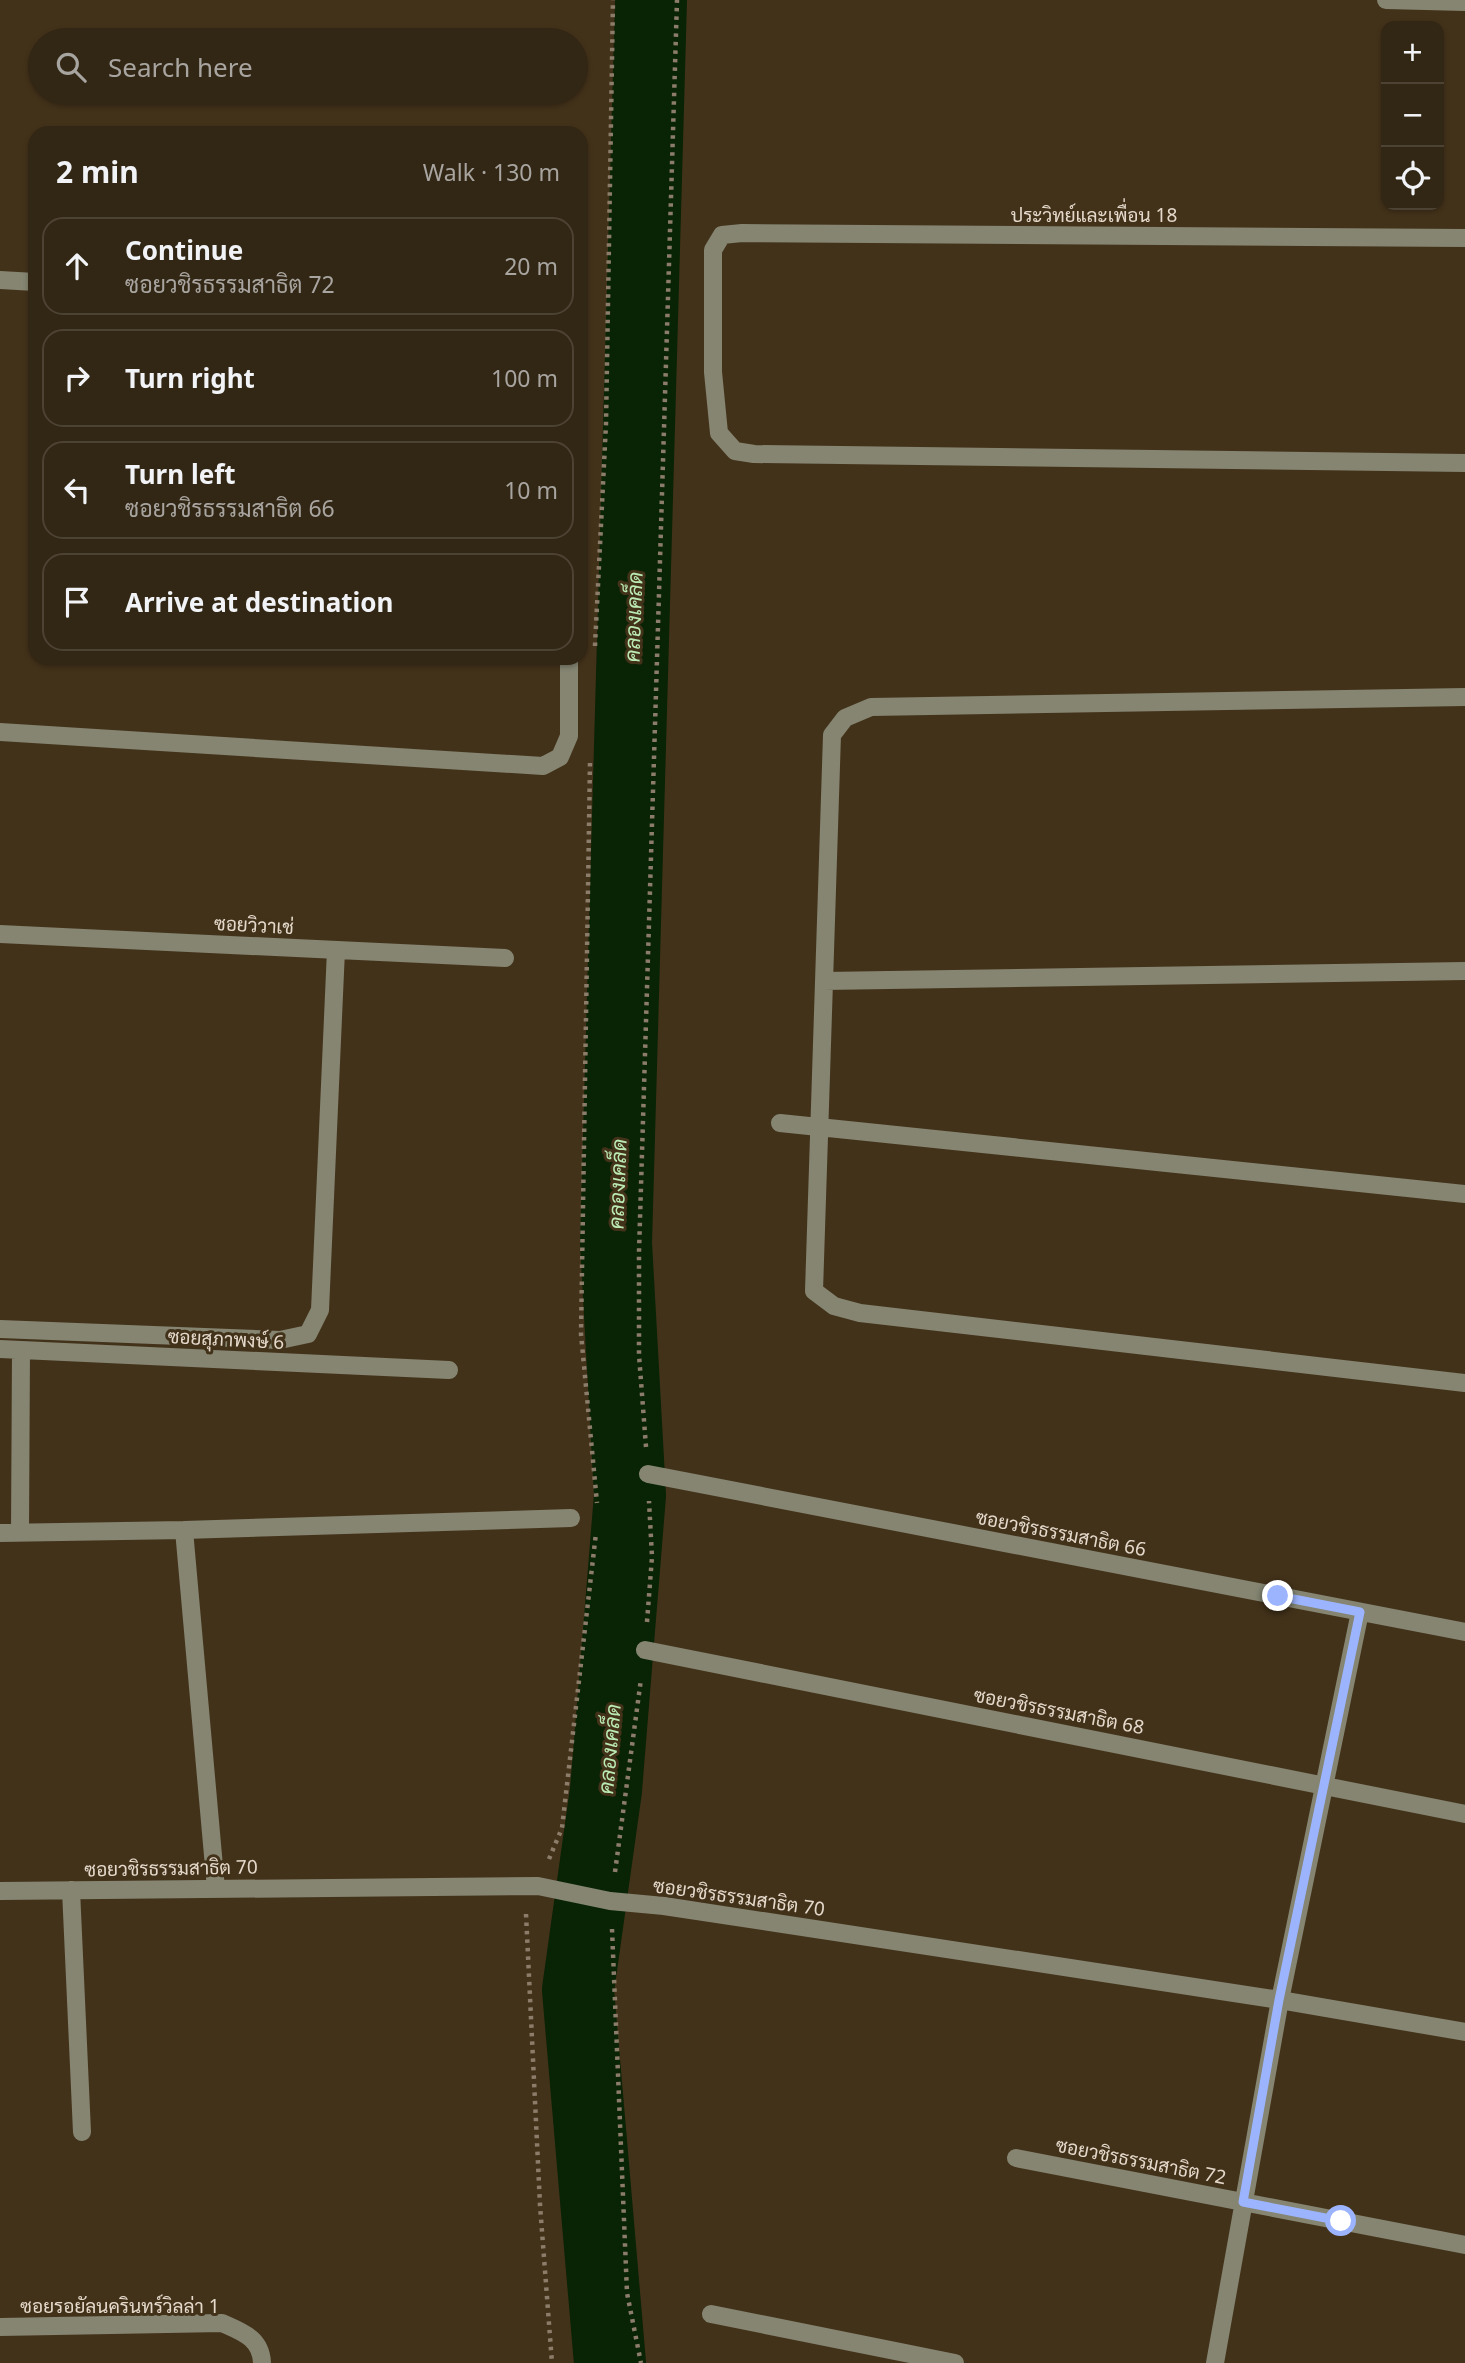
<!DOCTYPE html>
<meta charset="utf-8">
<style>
:root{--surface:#322614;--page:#3a2e1d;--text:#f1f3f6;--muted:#a8a5a0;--line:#4d4334}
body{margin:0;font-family:"Noto Sans",Sarabun,sans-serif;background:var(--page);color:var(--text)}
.controls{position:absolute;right:21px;top:21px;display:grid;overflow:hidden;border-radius:14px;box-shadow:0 2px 5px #0004}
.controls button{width:63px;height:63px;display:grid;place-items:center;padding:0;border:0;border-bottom:2px solid var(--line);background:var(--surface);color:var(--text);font:35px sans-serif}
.stop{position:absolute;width:21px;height:21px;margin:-16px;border:5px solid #9cb4fd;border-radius:50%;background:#fff}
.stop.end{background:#9cb4fd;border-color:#fff;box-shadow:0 2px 7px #0008}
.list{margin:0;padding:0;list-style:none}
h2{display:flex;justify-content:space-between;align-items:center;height:91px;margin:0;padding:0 28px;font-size:30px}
h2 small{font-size:23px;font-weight:400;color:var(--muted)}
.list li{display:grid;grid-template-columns:46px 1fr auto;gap:21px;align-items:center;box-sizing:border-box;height:98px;margin:0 14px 14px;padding:0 14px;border:2px solid var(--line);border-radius:21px}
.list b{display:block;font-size:26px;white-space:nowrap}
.list p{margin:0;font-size:23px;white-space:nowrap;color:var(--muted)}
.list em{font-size:23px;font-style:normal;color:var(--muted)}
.icon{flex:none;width:38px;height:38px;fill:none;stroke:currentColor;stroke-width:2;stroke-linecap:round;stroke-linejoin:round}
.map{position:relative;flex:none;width:1465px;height:2363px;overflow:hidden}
.search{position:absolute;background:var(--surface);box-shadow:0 2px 5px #0004;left:28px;top:28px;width:560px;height:77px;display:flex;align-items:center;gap:18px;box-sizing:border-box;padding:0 24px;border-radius:38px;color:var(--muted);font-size:26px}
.panel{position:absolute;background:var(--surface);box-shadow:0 2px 5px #0004;left:28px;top:126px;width:560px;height:539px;border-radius:21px}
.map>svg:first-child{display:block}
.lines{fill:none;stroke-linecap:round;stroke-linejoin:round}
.river{stroke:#092305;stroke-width:72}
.path{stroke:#8c7d6a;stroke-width:4.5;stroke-dasharray:3.5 5;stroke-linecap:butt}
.minor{stroke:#858572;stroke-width:18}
.route{stroke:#9cb4fd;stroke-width:9}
.labels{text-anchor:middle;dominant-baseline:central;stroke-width:6;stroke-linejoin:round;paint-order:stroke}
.street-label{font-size:19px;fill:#e4d9cb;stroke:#43321a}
.water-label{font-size:21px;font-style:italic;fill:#bbebb3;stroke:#43321a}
</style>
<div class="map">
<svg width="1465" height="2363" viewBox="0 0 1465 2363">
<rect width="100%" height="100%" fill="#43321a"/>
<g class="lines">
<path class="river" d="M 610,2363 L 578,1990 L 606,1790 L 630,1495 L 616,1243 L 651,0"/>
<path class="path" d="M 595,646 L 606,424 L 613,0
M 590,763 L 581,1334 L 597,1503
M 646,1447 L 639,1355 L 639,1252 L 677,0
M 647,1622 L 652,1557 L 649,1501
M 549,1859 L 562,1828 L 596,1533
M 615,1872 L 641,1679
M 526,1914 L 540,2205 L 552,2363
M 612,1929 L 627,2293 L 641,2363"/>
<path class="minor" d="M 1386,0 L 1465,2
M 1465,238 L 742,233 L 722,235 L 713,250 L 713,372 L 719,433 L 735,451 L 754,454 L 1465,463
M 0,280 L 35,282
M 1465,697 L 871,707 L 845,718 L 832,735 L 814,1291 L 834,1306 L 860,1313 L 1465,1383
M 0,732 L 543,766 L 560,757 L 569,736 L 569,658
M 0,934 L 505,958
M 824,981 L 1465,971
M 780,1123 L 1465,1194
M 0,1329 L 280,1340 L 308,1334 L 320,1310 L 336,950
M 0,1349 L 449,1370
M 648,1474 L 1465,1632
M 184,1530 L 571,1518
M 20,1532 L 21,1350
M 0,1533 L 184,1530 L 216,1889
M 645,1650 L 1465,1814
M 71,1890 L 82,2132
M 0,1891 L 538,1886 L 610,1901 L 664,1906 L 1280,2000 L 1465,2032
M 1016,2158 L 1465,2245
M 711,2314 L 955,2363
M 0,2327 L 222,2323 C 242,2332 261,2338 262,2363
M 1215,2363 L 1280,2000 L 1360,1612"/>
</g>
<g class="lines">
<path class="route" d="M 1278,1596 L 1360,1612 L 1279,2000 L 1243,2202 L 1341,2221"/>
</g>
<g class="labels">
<g class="street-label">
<text x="1094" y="215">ประวิทย์และเพื่อน 18</text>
<text transform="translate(254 925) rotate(3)">ซอยวิวาเช่</text>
<text transform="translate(226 1339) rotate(3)">ซอยสุภาพงษ์ 6</text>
<text transform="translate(1061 1533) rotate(11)">ซอยวชิรธรรมสาธิต 66</text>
<text transform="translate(1059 1711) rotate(11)">ซอยวชิรธรรมสาธิต 68</text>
<text transform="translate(171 1868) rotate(-1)">ซอยวชิรธรรมสาธิต 70</text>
<text transform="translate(739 1897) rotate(8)">ซอยวชิรธรรมสาธิต 70</text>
<text transform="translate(1141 2161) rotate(11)">ซอยวชิรธรรมสาธิต 72</text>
<text x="120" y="2306">ซอยรอยัลนครินทร์วิลล่า 1</text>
</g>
<g class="water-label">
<text transform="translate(633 617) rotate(-88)">คลองเคล็ด</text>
<text transform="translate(617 1184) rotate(-88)">คลองเคล็ด</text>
<text transform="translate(609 1749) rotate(-85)">คลองเคล็ด</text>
</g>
</g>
</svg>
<div class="controls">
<button>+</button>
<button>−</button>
<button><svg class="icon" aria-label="locate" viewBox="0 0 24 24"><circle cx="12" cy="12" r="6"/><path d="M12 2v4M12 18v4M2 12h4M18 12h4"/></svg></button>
</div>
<div class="stop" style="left:1341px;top:2221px"></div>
<div class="stop end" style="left:1278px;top:1596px"></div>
<div class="search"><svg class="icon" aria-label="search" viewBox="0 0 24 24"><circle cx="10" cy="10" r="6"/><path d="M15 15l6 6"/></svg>Search here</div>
<section class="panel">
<h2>2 min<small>Walk · 130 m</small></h2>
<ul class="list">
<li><svg class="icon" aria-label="ahead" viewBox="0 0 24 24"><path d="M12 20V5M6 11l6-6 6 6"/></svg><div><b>Continue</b><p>ซอยวชิรธรรมสาธิต 72</p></div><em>20 m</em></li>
<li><svg class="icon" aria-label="right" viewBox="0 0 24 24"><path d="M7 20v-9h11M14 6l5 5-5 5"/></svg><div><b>Turn right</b></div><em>100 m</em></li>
<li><svg class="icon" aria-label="left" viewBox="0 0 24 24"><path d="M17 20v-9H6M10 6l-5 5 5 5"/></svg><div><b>Turn left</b><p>ซอยวชิรธรรมสาธิต 66</p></div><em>10 m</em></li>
<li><svg class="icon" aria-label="arrive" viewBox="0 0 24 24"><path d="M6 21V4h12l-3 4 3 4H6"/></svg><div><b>Arrive at destination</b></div></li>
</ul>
</section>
</div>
